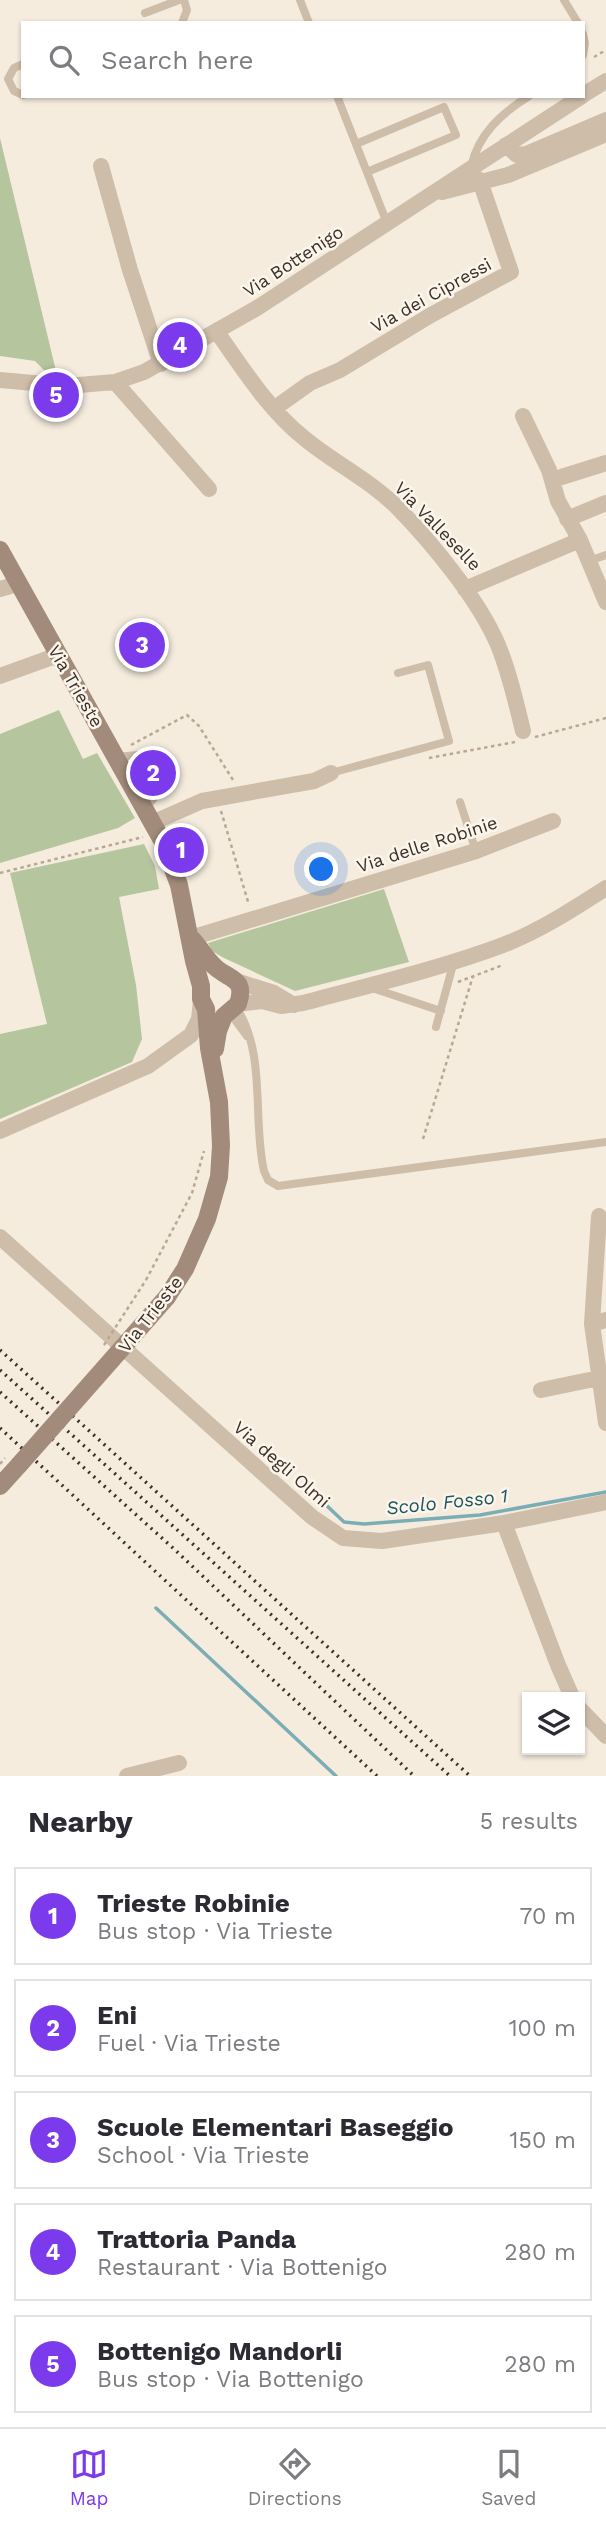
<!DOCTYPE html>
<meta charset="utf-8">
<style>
:root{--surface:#fff;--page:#f7f7f7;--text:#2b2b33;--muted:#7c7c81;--line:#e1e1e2;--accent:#7c3aed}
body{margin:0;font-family:"Work Sans",sans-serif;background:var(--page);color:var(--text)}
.controls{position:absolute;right:21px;bottom:21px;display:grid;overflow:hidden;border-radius:0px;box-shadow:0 2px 5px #0004}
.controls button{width:63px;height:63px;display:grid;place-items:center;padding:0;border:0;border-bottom:2px solid var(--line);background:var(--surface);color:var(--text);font:35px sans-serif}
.you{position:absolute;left:322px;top:870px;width:24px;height:24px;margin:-18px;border:5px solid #fff;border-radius:50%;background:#1a73e8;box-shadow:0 0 0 10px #1a73e833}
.badge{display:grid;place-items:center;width:46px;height:46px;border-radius:50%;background:var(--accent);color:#fff;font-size:23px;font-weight:700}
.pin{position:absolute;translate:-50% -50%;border:4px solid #fff;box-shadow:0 2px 7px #0006}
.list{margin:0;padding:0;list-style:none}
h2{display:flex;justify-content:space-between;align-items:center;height:91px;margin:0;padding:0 28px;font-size:30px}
h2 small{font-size:23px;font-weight:400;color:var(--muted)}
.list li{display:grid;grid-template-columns:46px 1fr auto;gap:21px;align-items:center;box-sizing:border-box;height:98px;margin:0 14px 14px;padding:0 14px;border:2px solid var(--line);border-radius:0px}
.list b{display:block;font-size:26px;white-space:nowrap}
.list p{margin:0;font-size:23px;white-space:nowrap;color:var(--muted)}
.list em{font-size:23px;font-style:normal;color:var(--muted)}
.icon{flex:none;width:38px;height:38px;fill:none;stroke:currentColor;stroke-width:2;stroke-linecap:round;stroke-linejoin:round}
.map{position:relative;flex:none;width:606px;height:1776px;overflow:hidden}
.search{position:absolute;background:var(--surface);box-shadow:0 2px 5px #0004;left:21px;right:21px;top:21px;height:77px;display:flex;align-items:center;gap:18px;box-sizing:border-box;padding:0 24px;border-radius:0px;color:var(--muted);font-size:26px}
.sheet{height:651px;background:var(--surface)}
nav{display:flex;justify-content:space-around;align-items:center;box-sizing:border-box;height:98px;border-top:2px solid var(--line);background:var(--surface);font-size:19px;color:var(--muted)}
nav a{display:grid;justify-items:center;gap:4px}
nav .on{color:var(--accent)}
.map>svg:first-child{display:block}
.green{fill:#b5c59d}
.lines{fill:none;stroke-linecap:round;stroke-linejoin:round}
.stream{stroke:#7badb4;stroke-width:3.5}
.path{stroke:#baa793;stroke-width:2.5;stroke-dasharray:3.5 3.5;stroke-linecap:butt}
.lane{stroke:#cebda9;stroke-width:8}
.street{stroke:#cebda9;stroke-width:16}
.secondary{stroke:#a28b7a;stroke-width:18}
.rail{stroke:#3b3029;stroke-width:3.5;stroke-dasharray:2 5;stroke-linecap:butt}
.path-bridge{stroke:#baa793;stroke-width:2.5;stroke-dasharray:3.5 3.5;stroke-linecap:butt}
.secondary-bridge{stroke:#a28b7a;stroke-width:18}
.labels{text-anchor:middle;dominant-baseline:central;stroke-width:5;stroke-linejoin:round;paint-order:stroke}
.street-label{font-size:18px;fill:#3b3029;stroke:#fbf5eb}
.water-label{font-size:19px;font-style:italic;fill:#1b5660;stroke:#fbf5eb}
</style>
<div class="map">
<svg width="606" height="1776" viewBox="0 0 606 1776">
<rect width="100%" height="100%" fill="#f5ecde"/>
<path class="green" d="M 0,138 L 56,371 L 44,370 L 35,361 L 0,356 Z
M 59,710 L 83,759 L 97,753 L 135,818 L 118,828 L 0,863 L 0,734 Z
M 144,844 L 155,866 L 159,889 L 119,897 L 136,985 L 142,1039 L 132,1062 L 0,1119 L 0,1034 L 47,1024 L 10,873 Z
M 384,889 L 409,962 L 295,991 L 224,958 L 212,951 L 208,943 Z"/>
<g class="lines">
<path class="stream" d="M 305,1485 L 344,1522 L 364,1524 L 480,1515 L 606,1492
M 156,1608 L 336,1776"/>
<path class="path" d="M 594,57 L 606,50
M 535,737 L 606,718
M 131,745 L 187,715 L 199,726 L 233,780
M 429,758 L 515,742
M 221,811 L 249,905
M 0,873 L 143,837
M 458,982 L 503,965
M 423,1139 L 473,976
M 146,1280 L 192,1193 L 204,1151"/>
<path class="lane" d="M 300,0 L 309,23
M 564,0 L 578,23
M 145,13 L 179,0
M 182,23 L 187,10 L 184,0
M 583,34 L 585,43 L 583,55
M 23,64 L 14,68 L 8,79 L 14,91 L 23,95
M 337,96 L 387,223
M 356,144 L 444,107 L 456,135 L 367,172
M 471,167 C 478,134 502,113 529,96
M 589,561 L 606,555
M 117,757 L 148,754 L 165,785 L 145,809
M 331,773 L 449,741 L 428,665 L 398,673
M 460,802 L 476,851
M 369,987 L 441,1011
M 236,1007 C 267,1054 252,1119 264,1171 L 268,1180 L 278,1186 L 606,1142
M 230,1013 L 247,1036
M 436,1027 L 454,961"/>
<path class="street" d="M 583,95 L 606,81
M 506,145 L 517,155 L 526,154 L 606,120
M 101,166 L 130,270 L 161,364
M 442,192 L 508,175 L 606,134
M 217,332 C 243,369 269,410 304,438 C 334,463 370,480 398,508 C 432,543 479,600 498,645 C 509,672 516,702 523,731
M 0,380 L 67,386 L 115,382 L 144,372 L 257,308 L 582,96
M 115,382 L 209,489
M 275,408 L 310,383 L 340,370 L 431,315 L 511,272 L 481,184 L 470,169
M 523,416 L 549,470 L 558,501 L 580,540 L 606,602
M 552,480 L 606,463
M 567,519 L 606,503
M 0,589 L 17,584
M 465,589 L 580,540
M 0,676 L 58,655
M 152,823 L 202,801 L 314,781 L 331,773
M 191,938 L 476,851 L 553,821
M 236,981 L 274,993 L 294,1005
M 238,1004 L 262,1001 L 281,1006 L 303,1003 C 370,985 439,969 503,945 C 540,931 573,909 606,888
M 0,1131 L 148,1066 L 191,1035 L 199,1019 L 201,1001
M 0,1237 L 312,1517 L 343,1538 L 382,1541 L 504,1523 L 606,1502
M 606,1320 L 592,1324 L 606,1423
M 592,1324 L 599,1216
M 541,1390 L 599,1378
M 504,1523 L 558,1665 L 572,1697
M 580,1709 L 606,1736
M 127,1776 L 179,1763"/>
<path class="secondary" d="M 0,550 L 163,842 L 179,885 L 194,961 L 201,986 L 201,999 L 206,1009 L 209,1048 L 219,1102 L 221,1146 L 219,1177 L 207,1219 L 185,1269 L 167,1297
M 192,939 C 200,947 205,958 214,966 C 228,980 247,977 238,1004 L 224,1016 L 218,1031 L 215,1049
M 0,1486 L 19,1465"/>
<path class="rail" d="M 0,1350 L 470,1776
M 0,1370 L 450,1776
M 0,1392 L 173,1548 L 414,1776
M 0,1428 L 377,1776"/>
<path class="path-bridge" d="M 104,1345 L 146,1280
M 0,1464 L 5,1458"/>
<path class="secondary-bridge" d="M 19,1465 L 167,1297"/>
</g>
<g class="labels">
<g class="street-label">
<text transform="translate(293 261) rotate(-33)">Via Bottenigo</text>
<text transform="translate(431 295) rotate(-29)">Via dei Cipressi</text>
<text transform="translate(438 526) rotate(46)">Via Valleselle</text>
<text transform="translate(76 686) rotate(60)">Via Trieste</text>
<text transform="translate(427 844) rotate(-18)">Via delle Robinie</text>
<text transform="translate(150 1314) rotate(-52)">Via Trieste</text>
<text transform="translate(282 1464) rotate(41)">Via degli Olmi</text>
</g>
<g class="water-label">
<text transform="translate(447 1502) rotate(-6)">Scolo Fosso 1</text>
</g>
</g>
</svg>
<div class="controls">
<button><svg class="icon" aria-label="layers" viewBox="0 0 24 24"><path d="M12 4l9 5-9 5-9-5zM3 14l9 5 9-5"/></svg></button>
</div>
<div class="you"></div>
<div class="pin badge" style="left:181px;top:850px">1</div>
<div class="pin badge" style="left:153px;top:773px">2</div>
<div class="pin badge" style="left:142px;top:645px">3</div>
<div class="pin badge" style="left:180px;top:345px">4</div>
<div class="pin badge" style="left:56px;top:395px">5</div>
<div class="search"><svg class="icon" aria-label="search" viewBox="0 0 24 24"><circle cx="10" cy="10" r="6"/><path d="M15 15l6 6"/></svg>Search here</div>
</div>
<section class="sheet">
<h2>Nearby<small>5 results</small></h2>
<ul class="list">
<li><span class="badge">1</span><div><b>Trieste Robinie</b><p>Bus stop · Via Trieste</p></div><em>70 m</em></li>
<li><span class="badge">2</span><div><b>Eni</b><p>Fuel · Via Trieste</p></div><em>100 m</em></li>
<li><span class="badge">3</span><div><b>Scuole Elementari Baseggio</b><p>School · Via Trieste</p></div><em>150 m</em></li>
<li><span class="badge">4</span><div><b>Trattoria Panda</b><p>Restaurant · Via Bottenigo</p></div><em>280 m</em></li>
<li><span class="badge">5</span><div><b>Bottenigo Mandorli</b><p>Bus stop · Via Bottenigo</p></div><em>280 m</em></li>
</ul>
</section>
<nav>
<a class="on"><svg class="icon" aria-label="map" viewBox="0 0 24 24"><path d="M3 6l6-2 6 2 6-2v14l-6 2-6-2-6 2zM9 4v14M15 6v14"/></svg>Map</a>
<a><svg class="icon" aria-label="directions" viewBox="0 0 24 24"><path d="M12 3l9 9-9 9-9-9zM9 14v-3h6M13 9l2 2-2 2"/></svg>Directions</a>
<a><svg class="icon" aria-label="saved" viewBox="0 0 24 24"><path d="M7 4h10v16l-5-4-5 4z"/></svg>Saved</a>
</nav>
